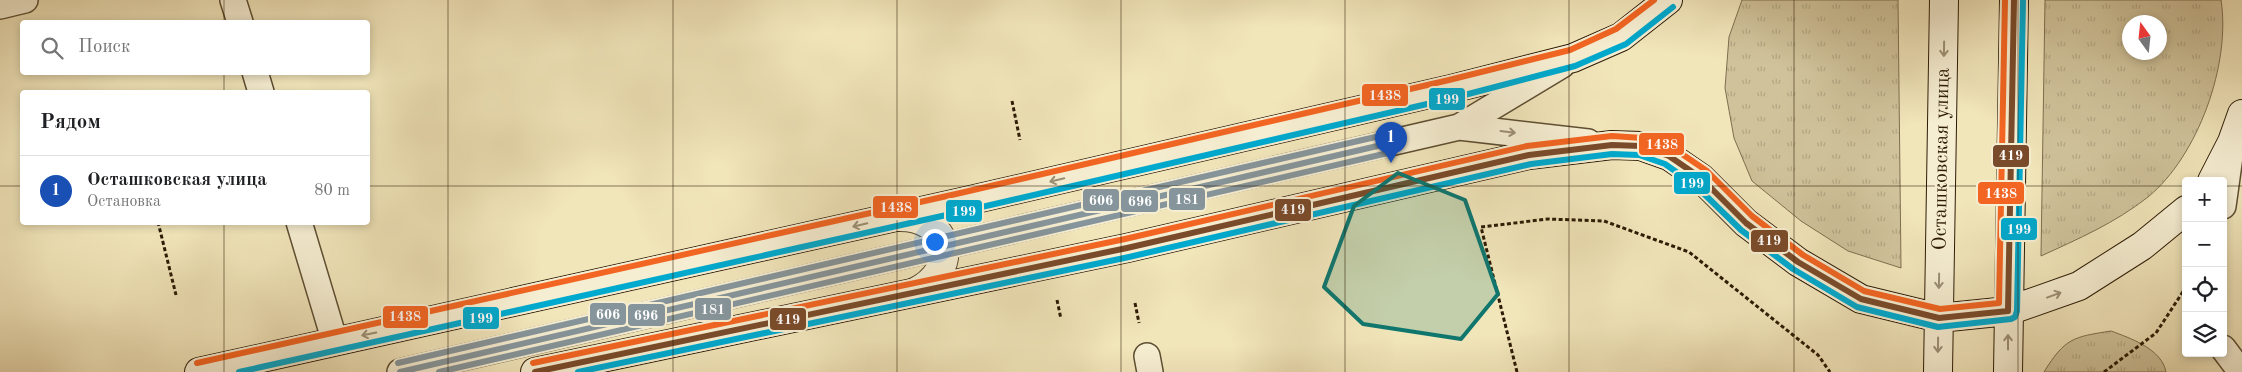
<!DOCTYPE html>
<html lang="ru">
<meta charset="utf-8">
<style>
:root{--surface:#fff;--page:#f6f6f6;--text:#202124;--muted:#757577;--line:#e0e0e0;--accent:#8f2418}
body{margin:0;font-family:"Old Standard TT",serif;background:var(--page);color:var(--text)}
.controls{position:absolute;right:15px;bottom:15px;display:grid;overflow:hidden;border-radius:5px;box-shadow:0 2px 8px #0003}
.controls button{width:45px;height:45px;display:grid;place-items:center;padding:0;border:0;border-bottom:1px solid var(--line);background:var(--surface);color:var(--text);font:25px sans-serif}
.compass{position:absolute;left:2122px;top:15px;width:45px;height:45px;border-radius:50%;background:var(--surface);box-shadow:0 2px 8px #0003;rotate:345deg}
.you{position:absolute;left:934px;top:241px;width:18px;height:18px;margin:-12px;border:4px solid #fff;border-radius:50%;background:#1a73e8;box-shadow:0 0 0 8px #1a73e833}
.badge{display:grid;place-items:center;width:32px;height:32px;border-radius:50%;background:var(--accent);color:#fff;font-size:16px;font-weight:700}
.pin{position:absolute;translate:-50% -41px;filter:drop-shadow(0 1px 2px #0008)}
.pin::after{content:'';position:absolute;top:26px;width:18px;height:15px;background:inherit;clip-path:polygon(0 0,100% 0,50% 100%)}
.list{margin:0;padding:0;list-style:none}
h2{display:flex;justify-content:space-between;align-items:center;height:65px;margin:0;padding:0 20px;font-size:21px}
h2 small{font-size:16px;font-weight:400;color:var(--muted)}
.list li{display:grid;grid-template-columns:32px 1fr auto;gap:15px;align-items:center;box-sizing:border-box;height:70px;padding:0 20px;border-top:1px solid var(--line)}
.list b{display:block;font-size:19px;white-space:nowrap}
.list p{margin:0;font-size:16px;white-space:nowrap;color:var(--muted)}
.list em{font-size:16px;font-style:normal;color:var(--muted)}
.icon{flex:none;width:28px;height:28px;fill:none;stroke:currentColor;stroke-width:2;stroke-linecap:round;stroke-linejoin:round}
.map{position:relative;flex:none;width:2242px;height:372px;overflow:hidden}
.search{position:absolute;background:var(--surface);box-shadow:0 2px 8px #0003;left:20px;top:20px;width:350px;height:55px;display:flex;align-items:center;gap:12px;box-sizing:border-box;padding:0 18px;border-radius:5px;color:var(--muted);font-size:19px}
.panel{position:absolute;background:var(--surface);box-shadow:0 2px 8px #0003;left:20px;top:90px;width:350px;height:135px;border-radius:5px}
.map>svg:first-child{display:block}
.grass{fill:url(#grass-tufts);stroke:#7e6f50;fill-rule:evenodd}
.lines{fill:none;stroke-linecap:round;stroke-linejoin:round}
.service-casing{stroke:#5e4e32;stroke-width:28}
.minor-casing{stroke:#5e4e32;stroke-width:30}
.secondary-casing{stroke:#2d1b05;stroke-width:30}
.path{stroke:#2d1b05;stroke-width:3;stroke-dasharray:4 2.5;stroke-linecap:butt}
.service{stroke:#f6eed2;stroke-width:25}
.minor{stroke:#f6eed2;stroke-width:28}
.secondary{stroke:#f6eed2;stroke-width:28}
.bus-1-casing{stroke:#f6eed2;stroke-width:10}
.bus-2-casing{stroke:#f6eed2;stroke-width:10}
.bus-3-casing{stroke:#f6eed2;stroke-width:10}
.bus-4-casing{stroke:#f6eed2;stroke-width:10}
.bus-5-casing{stroke:#f6eed2;stroke-width:10}
.bus-6-casing{stroke:#f6eed2;stroke-width:10}
.bus-1{stroke:#7a4b2a;stroke-width:6}
.bus-2{stroke:#00a9ce;stroke-width:6}
.bus-3{stroke:#f26522;stroke-width:6}
.bus-4{stroke:#86959b;stroke-width:6}
.bus-5{stroke:#86959b;stroke-width:6}
.bus-6{stroke:#86959b;stroke-width:6}
.oneway{stroke:#9c8f76}
.marked{fill:#0f766e;fill-opacity:0.2;stroke:#0f766e;stroke-width:4;stroke-linejoin:round}
.grid{fill:none;stroke:#2d1b05;stroke-width:1;stroke-opacity:0.55}
.labels{text-anchor:middle;dominant-baseline:central;stroke-width:5;stroke-linejoin:round;paint-order:stroke}
.street-label{font-size:20px;fill:#2d1b05;stroke:#f6eed2}
.line-badge{stroke:#f6eed2;stroke-width:2}
.badge-label{font-size:14px;text-anchor:middle;font-weight:bold;fill:#fff}
</style>
<div class="map">
<svg width="2242" height="372" viewBox="0 0 2242 372">
<defs>
<pattern id="grass-tufts" width="24" height="20" patternUnits="userSpaceOnUse" patternTransform="scale(1.25)"><rect width="24" height="20" fill="#d0c39b"/><path d="M3 7l-1-3M5 7V3M7 7l1-3M15 17l-1-3M17 17v-4M19 17l1-3" fill="none" stroke="#b3a784"/></pattern>
</defs>
<rect width="100%" height="100%" fill="#f1e5ba"/>
<filter id="stains"><feTurbulence type="fractalNoise" baseFrequency=".004" numOctaves="4"/><feColorMatrix values="0 0 0 0 .2 0 0 0 0 .09 0 0 0 0 .02 0 0 0 .5 -.17"/></filter>
<radialGradient id="worn" r=".72"><stop offset=".6" stop-color="#630" stop-opacity="0"/><stop offset="1" stop-color="#630" stop-opacity=".3"/></radialGradient>
<path class="grass" d="M 1742,0 L 1898,0 L 1901,268 L 1848,251 L 1801,221 L 1752,181 L 1734,138 L 1725,88 L 1729,37 Z
M 2045,0 L 2221,0 C 2231,64 2198,156 2148,197 C 2115,223 2078,239 2041,256 ZM 2130,22 L 2160,22 L 2160,52 L 2130,52 Z
M 2111,331 C 2130,338 2162,349 2166,372 L 2044,372 C 2065,338 2073,337 2111,331 Z"/>
<g class="lines">
<g class="service-casing">
<path id="service" d="M 233,0 L 240,22
M 0,6 L 25,0
M 255,72 L 261,92
M 1459,127 L 1562,65
M 2223,206 L 2231,149
M 299,222 L 335,342
M 2223,348 L 2241,372
M 1147,356 L 1150,372
M 400,372 L 1459,127 L 1588,142"/>
</g>
<g class="minor-casing">
<path id="minor" d="M 897,217 C 950,215 962,269 915,292"/>
</g>
<g class="secondary-casing">
<path id="secondary" d="M 2212,181 L 2232,142 L 2242,114
M 199,372 L 958,203 L 1451,89 L 1573,58 L 1621,37 L 1668,0
M 535,372 L 1127,248 L 1529,155 L 1612,145 L 1641,146 L 1669,156 L 1701,178 L 1746,223 L 1798,262 L 1861,299 L 1939,318 L 2008,311 L 2079,286 L 2142,246 L 2186,210
M 1938,372 L 1944,0
M 2008,372 L 2014,0"/>
</g>
<path class="path" d="M 1012,101 L 1020,140
M 158,222 L 176,295
M 1057,300 L 1061,319
M 1135,303 L 1139,323
M 1517,372 L 1481,227 L 1548,219 L 1604,221 L 1689,252 L 1818,355 L 1830,372
M 2104,372 L 2156,333 L 2186,287"/>
<use href="#service" class="service"/>
<use href="#minor" class="minor"/>
<use href="#secondary" class="secondary"/>
<g class="bus-1-casing">
<path id="bus-1" d="M 2008,311 L 2014,0
M 535,372 L 1127,248 L 1529,155 L 1612,145 L 1641,146 L 1669,156 L 1701,178 L 1746,223 L 1798,262 L 1861,299 L 1939,318 L 2008,311"/>
</g>
<g class="bus-2-casing">
<path id="bus-2" d="M 239,372 L 960,212 L 1453,98 L 1575,66 L 1626,44 L 1673,7
M 578,372 L 1129,257 L 1531,164 L 1612,154 L 1639,155 L 1665,164 L 1695,185 L 1741,230 L 1793,269 L 1857,307 L 1938,327 L 2011,319 L 2015,317 L 2017,311 L 2023,0"/>
</g>
<g class="bus-3-casing">
<path id="bus-3" d="M 197,363 L 956,194 L 1449,80 L 1570,50 L 1616,29 L 1654,0
M 533,363 L 1125,239 L 1527,146 L 1612,136 L 1643,138 L 1673,148 L 1707,171 L 1752,216 L 1803,255 L 1864,291 L 1940,309 L 1999,303 L 2005,0"/>
</g>
<g class="bus-4-casing">
<path id="bus-4" d="M 400,372 L 1386,144"/>
</g>
<g class="bus-5-casing">
<path id="bus-5" d="M 439,372 L 1388,153"/>
</g>
<g class="bus-6-casing">
<path id="bus-6" d="M 398,363 L 1384,135"/>
</g>
<use href="#bus-1" class="bus-1"/>
<use href="#bus-2" class="bus-2"/>
<use href="#bus-3" class="bus-3"/>
<use href="#bus-4" class="bus-4"/>
<use href="#bus-5" class="bus-5"/>
<use href="#bus-6" class="bus-6"/>
</g>
<defs><path id="oneway-shaft" d="M-6 0H5M1.5-3L5.5 0L1.5 3" fill="none" stroke-width="1.6" stroke-linecap="round" stroke-linejoin="round" transform="scale(1.25)"/></defs>
<g class="oneway">
<use href="#oneway-shaft" transform="translate(1944 49) rotate(91)"/>
<use href="#oneway-shaft" transform="translate(1508 132) rotate(7)"/>
<use href="#oneway-shaft" transform="translate(1057 180) rotate(167)"/>
<use href="#oneway-shaft" transform="translate(860 225) rotate(167)"/>
<use href="#oneway-shaft" transform="translate(1939 281) rotate(91)"/>
<use href="#oneway-shaft" transform="translate(2054 295) rotate(-20)"/>
<use href="#oneway-shaft" transform="translate(369 334) rotate(168)"/>
<use href="#oneway-shaft" transform="translate(2008 342) rotate(-90)"/>
<use href="#oneway-shaft" transform="translate(1938 345) rotate(91)"/>
</g>
<path class="marked" d="M 1398,173 L 1465,200 L 1498,294 L 1461,339 L 1363,324 L 1324,287 L 1354,206 Z"/>
<path class="grid" d="M 224,0 L 224,22M 448,0 L 448,372M 673,0 L 673,372M 897,0 L 897,372M 1121,0 L 1121,372M 1345,0 L 1345,372M 1569,0 L 1569,372M 1794,0 L 1794,372M 2018,0 L 2018,372M 224,72 L 224,92M 0,186 L 22,186M 368,186 L 2186,186M 2223,186 L 2242,186M 224,222 L 224,372"/>
<g class="labels">
<g class="street-label">
<text transform="translate(1942 159) rotate(-89)">Осташковская улица</text>
</g>
</g>
<g class="line-badge">
<rect x="1361" y="83" width="48" height="24" rx="5" fill="#f26522"/>
<rect x="1428" y="87" width="38" height="24" rx="5" fill="#00a9ce"/>
<rect x="1638" y="132" width="47" height="24" rx="5" fill="#f26522"/>
<rect x="1992" y="144" width="38" height="24" rx="5" fill="#7a4b2a"/>
<rect x="1673" y="171" width="38" height="24" rx="5" fill="#00a9ce"/>
<rect x="1977" y="181" width="48" height="24" rx="5" fill="#f26522"/>
<rect x="1168" y="187" width="38" height="24" rx="5" fill="#86959b"/>
<rect x="1082" y="188" width="38" height="24" rx="5" fill="#86959b"/>
<rect x="1120" y="189" width="39" height="24" rx="5" fill="#86959b"/>
<rect x="872" y="195" width="47" height="24" rx="5" fill="#f26522"/>
<rect x="1274" y="198" width="38" height="24" rx="5" fill="#7a4b2a"/>
<rect x="945" y="199" width="38" height="24" rx="5" fill="#00a9ce"/>
<rect x="2000" y="217" width="38" height="24" rx="5" fill="#00a9ce"/>
<rect x="1750" y="229" width="39" height="24" rx="5" fill="#7a4b2a"/>
<rect x="694" y="297" width="38" height="24" rx="5" fill="#86959b"/>
<rect x="589" y="302" width="38" height="24" rx="5" fill="#86959b"/>
<rect x="627" y="303" width="39" height="24" rx="5" fill="#86959b"/>
<rect x="382" y="305" width="47" height="24" rx="5" fill="#f26522"/>
<rect x="462" y="306" width="38" height="24" rx="5" fill="#00a9ce"/>
<rect x="769" y="307" width="38" height="24" rx="5" fill="#7a4b2a"/>
</g>
<g class="badge-label">
<text x="1385" y="100">1438</text>
<text x="1447" y="104">199</text>
<text x="1662" y="149">1438</text>
<text x="2011" y="160">419</text>
<text x="1692" y="188">199</text>
<text x="2001" y="198">1438</text>
<text x="1187" y="204">181</text>
<text x="1101" y="205">606</text>
<text x="1140" y="206">696</text>
<text x="896" y="212">1438</text>
<text x="1293" y="214">419</text>
<text x="964" y="216">199</text>
<text x="2019" y="234">199</text>
<text x="1769" y="245">419</text>
<text x="713" y="314">181</text>
<text x="608" y="319">606</text>
<text x="646" y="320">696</text>
<text x="405" y="321">1438</text>
<text x="481" y="323">199</text>
<text x="788" y="324">419</text>
</g>
<rect width="100%" height="100%" filter="url(#stains)"/>
<rect width="100%" height="100%" fill="url(#worn)"/>
</svg>
<div class="controls">
<button>+</button>
<button>−</button>
<button><svg class="icon" aria-label="locate" viewBox="0 0 24 24"><circle cx="12" cy="12" r="6"/><path d="M12 2v4M12 18v4M2 12h4M18 12h4"/></svg></button>
<button><svg class="icon" aria-label="layers" viewBox="0 0 24 24"><path d="M12 4l9 5-9 5-9-5zM3 14l9 5 9-5"/></svg></button>
</div>
<svg class="compass" viewBox="-18 -18 36 36"><path d="M0-13l5 13h-10z" fill="#e53935"/><path d="M0 13l5-13h-10z" fill="#757577"/></svg>
<div class="you"></div>
<div class="pin badge" style="left:1391px;top:163px;background:#1a4fb4">1</div>
<div class="search"><svg class="icon" aria-label="search" viewBox="0 0 24 24"><circle cx="10" cy="10" r="6"/><path d="M15 15l6 6"/></svg>Поиск</div>
<section class="panel">
<h2>Рядом<small></small></h2>
<ul class="list">
<li><span class="badge" style="background:#1a4fb4">1</span><div><b>Осташковская улица</b><p>Остановка</p></div><em>80 m</em></li>
</ul>
</section>
</div>
